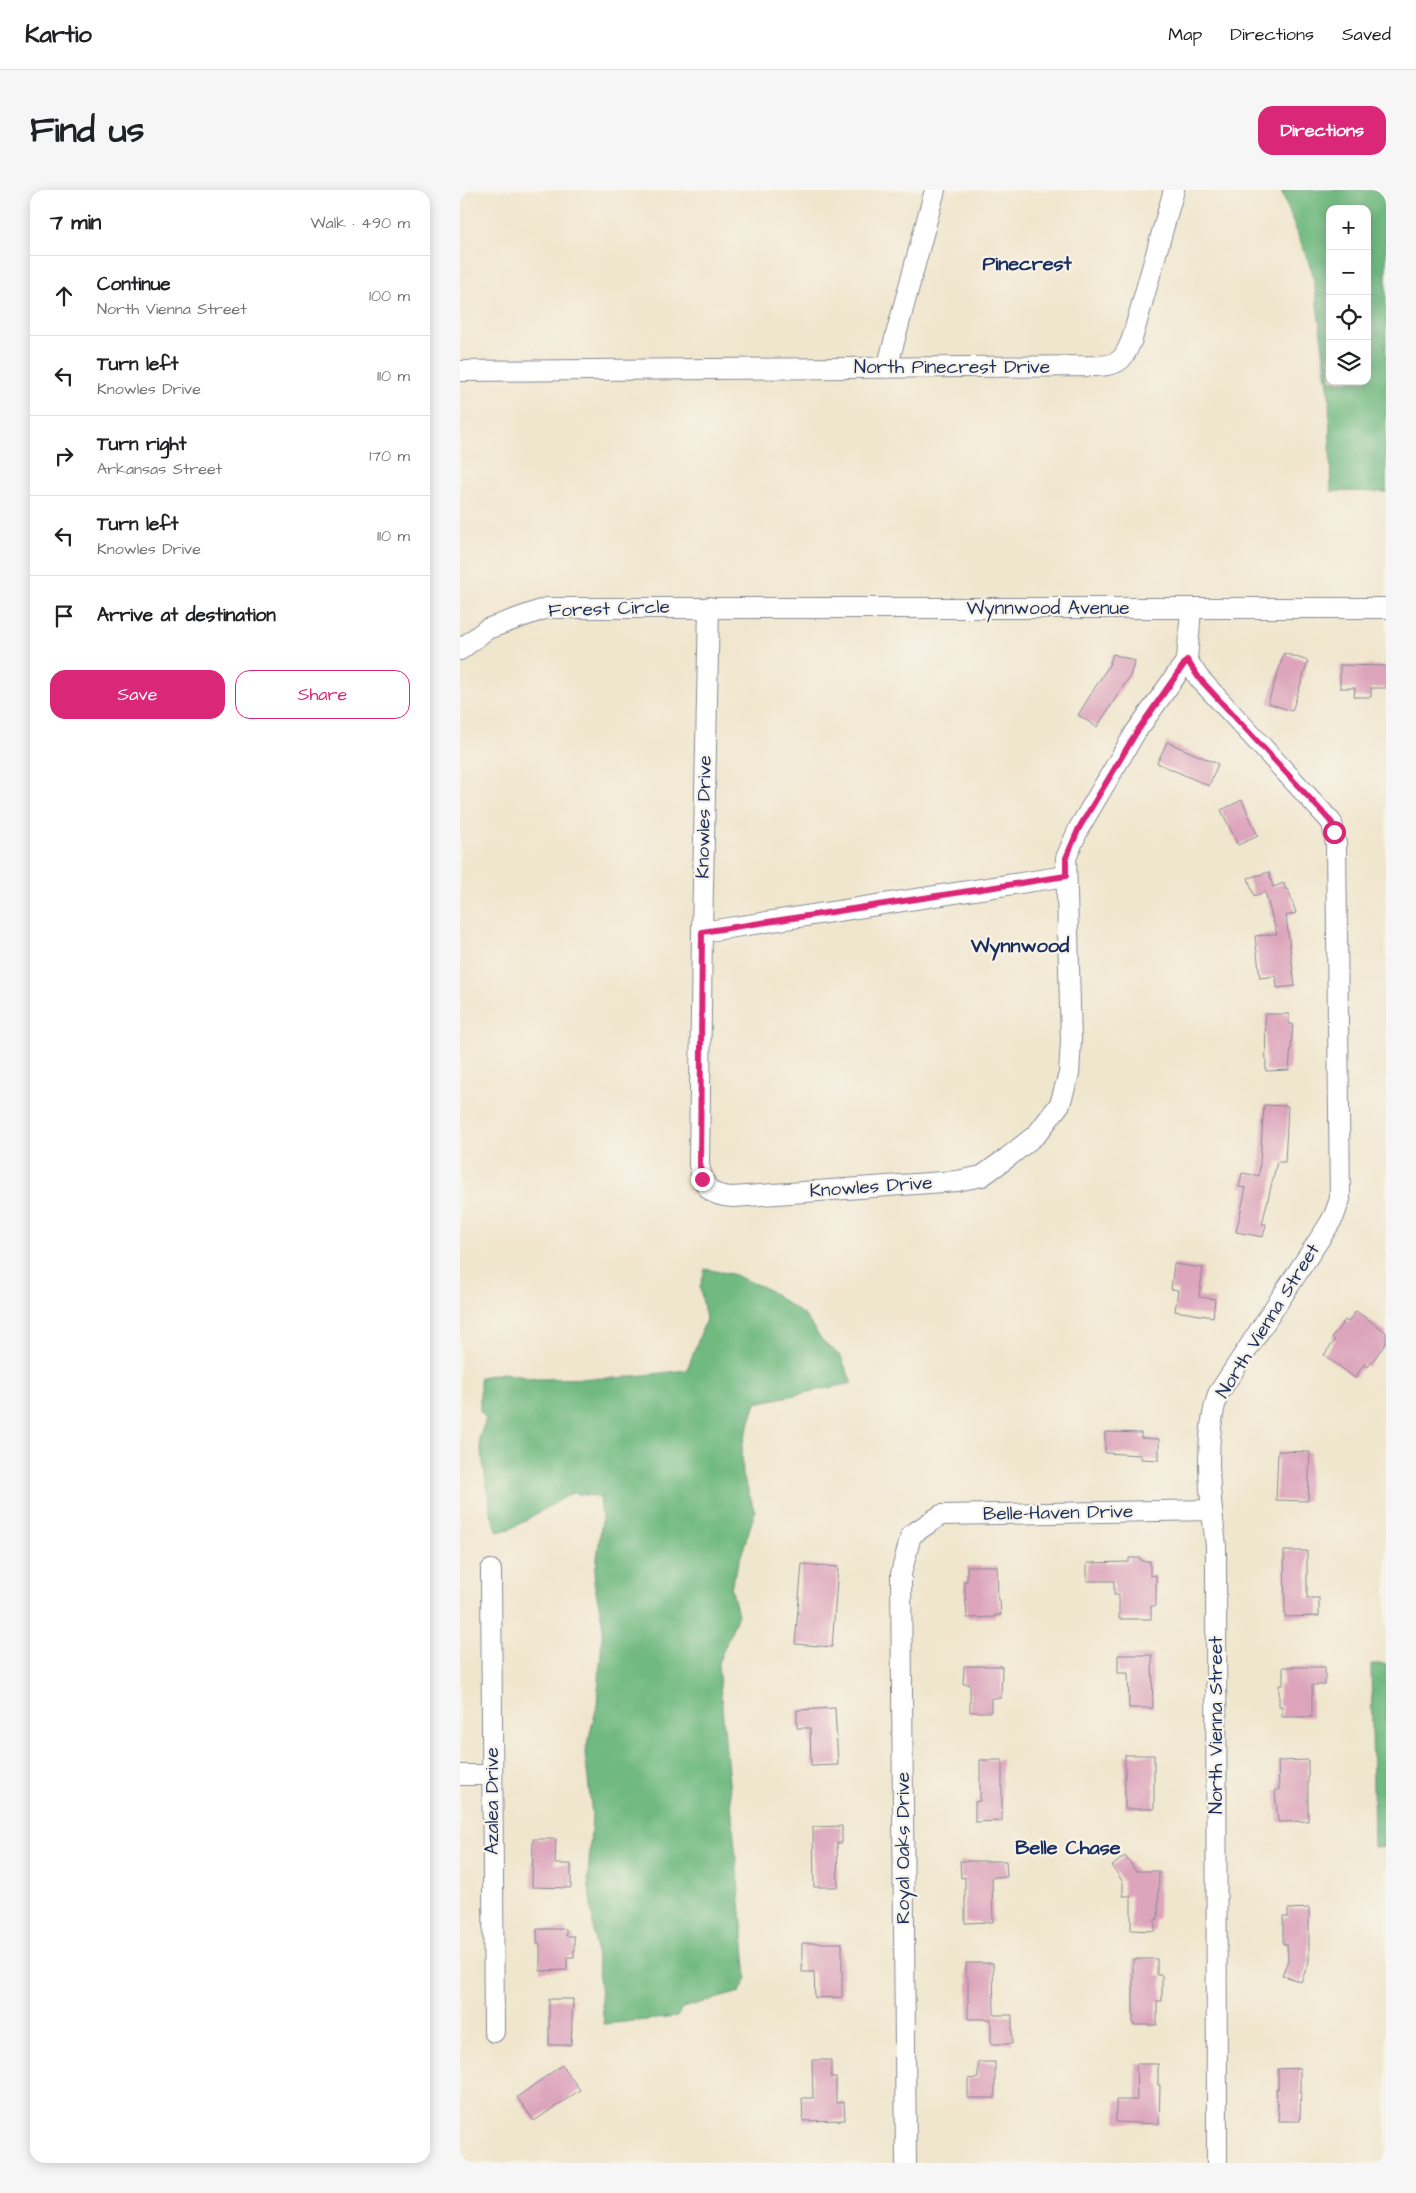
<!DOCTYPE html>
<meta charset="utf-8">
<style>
:root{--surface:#fff;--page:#f6f6f6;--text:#202124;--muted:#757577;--line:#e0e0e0;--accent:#db2777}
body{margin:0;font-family:"Architects Daughter",sans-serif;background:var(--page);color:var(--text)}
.controls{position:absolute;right:15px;top:15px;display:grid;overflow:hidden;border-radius:10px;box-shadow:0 2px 12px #0003}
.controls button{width:45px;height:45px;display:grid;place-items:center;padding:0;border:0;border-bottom:1px solid var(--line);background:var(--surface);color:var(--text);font:25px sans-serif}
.stop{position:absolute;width:15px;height:15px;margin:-11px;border:4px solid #db2777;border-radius:50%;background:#fff}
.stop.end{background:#db2777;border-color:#fff;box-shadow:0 1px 5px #0008}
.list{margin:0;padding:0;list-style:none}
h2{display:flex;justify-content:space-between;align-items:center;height:65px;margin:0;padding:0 20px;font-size:21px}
h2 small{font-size:16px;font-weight:400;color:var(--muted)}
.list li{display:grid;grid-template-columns:32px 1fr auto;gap:15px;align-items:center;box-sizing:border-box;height:80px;padding:0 20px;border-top:1px solid var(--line)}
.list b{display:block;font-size:19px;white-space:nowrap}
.list p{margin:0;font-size:16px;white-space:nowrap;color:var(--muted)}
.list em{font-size:16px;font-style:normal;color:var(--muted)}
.actions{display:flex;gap:10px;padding:15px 20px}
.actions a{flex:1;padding:11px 0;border:1px solid var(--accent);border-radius:15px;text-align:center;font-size:18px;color:var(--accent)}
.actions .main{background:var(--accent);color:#fff}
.icon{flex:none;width:28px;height:28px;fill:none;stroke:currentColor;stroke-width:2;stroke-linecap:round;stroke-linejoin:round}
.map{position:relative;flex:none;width:926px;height:1973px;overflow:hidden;border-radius:15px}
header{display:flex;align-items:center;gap:30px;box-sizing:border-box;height:70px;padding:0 25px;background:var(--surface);border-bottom:1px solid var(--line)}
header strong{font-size:24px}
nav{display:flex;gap:28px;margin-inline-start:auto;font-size:18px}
.intro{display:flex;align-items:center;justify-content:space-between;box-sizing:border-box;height:120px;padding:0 30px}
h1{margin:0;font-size:35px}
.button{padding:12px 22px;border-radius:15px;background:var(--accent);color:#fff;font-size:18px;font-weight:700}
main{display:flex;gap:30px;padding:0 30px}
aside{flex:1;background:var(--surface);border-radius:15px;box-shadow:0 2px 12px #0003}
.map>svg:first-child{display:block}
.forest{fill:#70b980;stroke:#46746f;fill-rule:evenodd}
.building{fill:#dda5bc}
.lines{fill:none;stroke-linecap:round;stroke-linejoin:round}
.minor-casing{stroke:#868a96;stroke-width:22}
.minor{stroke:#fff;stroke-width:20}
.route{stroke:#db2777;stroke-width:6}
.labels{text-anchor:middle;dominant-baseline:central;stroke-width:4.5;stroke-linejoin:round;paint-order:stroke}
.street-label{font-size:19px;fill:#1b2f5e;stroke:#f7f3e8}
.neighbourhood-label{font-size:20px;font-weight:bold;fill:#1b2f5e;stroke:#f7f3e8}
</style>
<header>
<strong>Kartio</strong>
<nav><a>Map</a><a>Directions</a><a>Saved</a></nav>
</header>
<div class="intro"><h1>Find us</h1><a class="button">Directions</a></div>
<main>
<aside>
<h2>7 min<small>Walk · 490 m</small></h2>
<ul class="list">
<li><svg class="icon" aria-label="ahead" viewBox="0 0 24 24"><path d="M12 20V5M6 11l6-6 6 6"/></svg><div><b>Continue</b><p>North Vienna Street</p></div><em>100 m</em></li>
<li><svg class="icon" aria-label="left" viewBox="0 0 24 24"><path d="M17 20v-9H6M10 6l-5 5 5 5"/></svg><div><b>Turn left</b><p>Knowles Drive</p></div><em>110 m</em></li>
<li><svg class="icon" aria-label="right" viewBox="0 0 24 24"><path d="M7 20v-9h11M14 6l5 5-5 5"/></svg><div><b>Turn right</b><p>Arkansas Street</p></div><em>170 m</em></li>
<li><svg class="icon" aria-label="left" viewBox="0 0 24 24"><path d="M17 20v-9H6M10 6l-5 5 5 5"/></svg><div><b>Turn left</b><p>Knowles Drive</p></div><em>110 m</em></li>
<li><svg class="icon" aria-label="arrive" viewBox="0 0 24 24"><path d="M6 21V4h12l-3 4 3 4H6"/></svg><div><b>Arrive at destination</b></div></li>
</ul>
<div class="actions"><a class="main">Save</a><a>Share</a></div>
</aside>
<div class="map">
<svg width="926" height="1973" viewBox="0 0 926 1973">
<rect width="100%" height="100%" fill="#f7f3e8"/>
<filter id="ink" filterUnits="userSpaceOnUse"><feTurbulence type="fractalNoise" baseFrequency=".02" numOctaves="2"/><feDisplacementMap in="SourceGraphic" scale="10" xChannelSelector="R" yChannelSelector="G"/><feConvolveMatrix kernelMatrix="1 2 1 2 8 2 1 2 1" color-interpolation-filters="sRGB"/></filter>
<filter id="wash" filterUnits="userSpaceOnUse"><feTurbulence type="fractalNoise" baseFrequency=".0096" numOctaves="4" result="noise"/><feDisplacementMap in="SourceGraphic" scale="20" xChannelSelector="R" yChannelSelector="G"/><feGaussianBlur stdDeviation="1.12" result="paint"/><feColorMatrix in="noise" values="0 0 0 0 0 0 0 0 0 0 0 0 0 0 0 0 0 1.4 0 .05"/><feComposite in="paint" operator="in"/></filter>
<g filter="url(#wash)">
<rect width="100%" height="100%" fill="#f0e6cd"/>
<path class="forest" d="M 821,0 L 926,0 L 926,302 L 871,301 L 869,203 L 853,84 ZM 870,19 L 907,19 L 907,191 L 870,191 Z
M 245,1079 L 272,1084 L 307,1099 L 345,1126 L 362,1150 L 381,1167 L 392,1193 L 296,1213 L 282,1256 L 283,1285 L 295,1322 L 271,1397 L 278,1425 L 258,1473 L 287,1788 L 280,1802 L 222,1818 L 217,1827 L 144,1834 L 128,1688 L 132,1625 L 125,1563 L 137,1516 L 143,1434 L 134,1392 L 142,1330 L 140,1307 L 112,1303 L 52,1338 L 38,1342 L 32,1327 L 19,1248 L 26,1229 L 20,1220 L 20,1187 L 43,1183 L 75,1189 L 157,1188 L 227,1180 L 246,1129 L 240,1098 Z
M 911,1474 L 926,1474 L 926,1657 L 914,1657 Z"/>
<g id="blocks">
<path class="building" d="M 824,463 L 848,471 L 832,521 L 808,513 Z
M 653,464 L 675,471 L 670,486 L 637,537 L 618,525 L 649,475 Z
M 880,475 L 926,476 L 926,498 L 911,498 L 911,507 L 894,507 L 895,498 L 880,498 Z
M 707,552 L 758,574 L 749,596 L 697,573 Z
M 782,610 L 798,646 L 778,655 L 761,620 Z
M 809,682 L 813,697 L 824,693 L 826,700 L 828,699 L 836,723 L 826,726 L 835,796 L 817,798 L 816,786 L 800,788 L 795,746 L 817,744 L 805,702 L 794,706 L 788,688 Z
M 805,824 L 829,824 L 829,834 L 833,834 L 829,880 L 806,881 Z
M 804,915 L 828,916 L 825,972 L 817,972 L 802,1034 L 806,1034 L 803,1047 L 776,1042 L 786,998 L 779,997 L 782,983 L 799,986 Z
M 714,1074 L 743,1078 L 739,1107 L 755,1109 L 753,1127 L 715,1121 L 718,1100 L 711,1099 Z
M 896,1121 L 926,1142 L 926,1153 L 908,1177 L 904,1174 L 895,1188 L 864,1165 L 875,1150 L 872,1147 L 885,1130 L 888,1132 Z
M 645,1242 L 681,1243 L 681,1248 L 699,1249 L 699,1270 L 681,1269 L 681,1265 L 645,1263 Z
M 818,1261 L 850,1262 L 848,1311 L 816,1310 Z
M 824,1361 L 847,1361 L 847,1408 L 859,1408 L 859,1426 L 825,1427 Z
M 669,1368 L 681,1368 L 681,1371 L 690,1371 L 690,1386 L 696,1385 L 696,1416 L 691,1416 L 691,1429 L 659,1429 L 659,1405 L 654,1405 L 654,1391 L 627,1391 L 627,1373 L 669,1372 Z
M 342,1374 L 378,1377 L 372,1457 L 335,1454 Z
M 507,1376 L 537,1376 L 538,1411 L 540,1411 L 541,1425 L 535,1425 L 535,1427 L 507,1428 L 504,1391 L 507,1391 Z
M 658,1465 L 692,1465 L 693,1518 L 669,1518 L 668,1483 L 658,1483 Z
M 504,1476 L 542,1476 L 541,1508 L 531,1508 L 531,1522 L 510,1522 L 510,1494 L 503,1494 Z
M 823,1477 L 865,1477 L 865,1495 L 852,1495 L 852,1527 L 822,1527 L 822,1516 L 819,1516 L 819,1495 L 823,1495 Z
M 375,1518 L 378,1575 L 351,1576 L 350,1538 L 337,1538 L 337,1520 Z
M 665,1565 L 694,1565 L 694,1619 L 665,1619 Z
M 520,1570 L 542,1570 L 542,1631 L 515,1632 L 515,1612 L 520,1611 Z
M 848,1570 L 848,1631 L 818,1632 L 815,1600 L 819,1600 L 818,1571 Z
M 382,1636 L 382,1653 L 377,1653 L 378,1697 L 354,1697 L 353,1637 Z
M 73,1649 L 96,1649 L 95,1674 L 111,1674 L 111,1698 L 72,1697 Z
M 665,1666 L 676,1681 L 699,1681 L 698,1729 L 695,1729 L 695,1741 L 671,1740 L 671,1706 L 663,1706 L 663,1692 L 652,1676 Z
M 500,1671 L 546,1671 L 547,1687 L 532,1687 L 533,1732 L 505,1733 L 505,1687 L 501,1688 Z
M 849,1718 L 849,1772 L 841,1792 L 822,1785 L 828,1770 L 827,1754 L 823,1754 L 823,1727 L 828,1727 L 828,1719 Z
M 77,1739 L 106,1739 L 106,1746 L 114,1746 L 114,1767 L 107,1767 L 107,1780 L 80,1781 L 80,1754 L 77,1754 Z
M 342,1753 L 382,1753 L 382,1807 L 355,1808 L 354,1782 L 342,1782 Z
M 673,1769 L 697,1769 L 697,1785 L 702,1785 L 702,1811 L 697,1811 L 697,1835 L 673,1835 Z
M 506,1773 L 533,1773 L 534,1825 L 552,1825 L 552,1854 L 531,1854 L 531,1829 L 508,1829 L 508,1787 L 506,1787 Z
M 89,1809 L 113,1809 L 111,1855 L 89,1855 Z
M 352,1870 L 371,1870 L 371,1887 L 376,1887 L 376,1913 L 384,1912 L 385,1930 L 343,1931 L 342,1908 L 353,1908 Z
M 518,1872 L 535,1872 L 535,1908 L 508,1908 L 508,1889 L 518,1888 Z
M 676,1874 L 698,1874 L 698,1895 L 700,1895 L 699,1934 L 656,1932 L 656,1910 L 677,1910 Z
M 102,1875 L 120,1900 L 74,1931 L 57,1907 Z
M 840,1878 L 840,1896 L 841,1896 L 840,1931 L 819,1931 L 816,1899 L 818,1899 L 818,1879 Z"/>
</g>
</g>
<g filter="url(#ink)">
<use href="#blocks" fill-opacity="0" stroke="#868a96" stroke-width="1"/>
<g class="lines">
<g class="minor-casing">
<path id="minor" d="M 427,178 L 475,0
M 0,181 L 640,176 C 661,174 664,169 672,149 L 714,0
M 249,417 L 242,742 L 239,975 C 244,998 250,1006 273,1007 L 497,991 L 522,986 L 547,968 L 577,944 L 600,914 L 609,884 L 611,851 L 606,668 L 619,638 L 675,543 L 727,470 L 731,419
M 0,460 L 27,439 L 87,418 L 926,418
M 727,470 L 739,488 L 865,625 L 872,633 L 876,654 L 880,1009 L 874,1026 L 868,1036 L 758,1204 C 743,1251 750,1307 756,1356 L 757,1973
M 242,742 L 606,686
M 31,1380 L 34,1842
M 0,1585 L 32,1585
M 446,1973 L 441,1384 L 451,1345 L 481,1325 L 752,1320"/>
</g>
<use href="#minor" class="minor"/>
</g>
</g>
<g class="lines" filter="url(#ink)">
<path class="route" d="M 242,989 L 240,975 L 242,742 L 606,686 L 606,668 L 619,638 L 676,543 L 727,470 L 739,488 L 865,625 L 872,633 L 874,642"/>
</g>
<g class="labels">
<g class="street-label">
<text x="492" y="177">North Pinecrest Drive</text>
<text x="588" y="418">Wynnwood Avenue</text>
<text transform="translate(149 419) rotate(-2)">Forest Circle</text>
<text transform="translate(244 627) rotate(-89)">Knowles Drive</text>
<text transform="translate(411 997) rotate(-4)">Knowles Drive</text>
<text transform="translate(808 1131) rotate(-58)">North Vienna Street</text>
<text transform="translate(598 1323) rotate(-1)">Belle-Haven Drive</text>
<text transform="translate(756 1535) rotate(-90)">North Vienna Street</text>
<text transform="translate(32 1611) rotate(-90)">Azalea Drive</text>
<text transform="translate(443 1658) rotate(-90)">Royal Oaks Drive</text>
</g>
<g class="neighbourhood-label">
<text x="567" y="74">Pinecrest</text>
<text x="560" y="756">Wynnwood</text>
<text x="608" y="1658">Belle Chase</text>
</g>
</g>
</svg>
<div class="controls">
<button>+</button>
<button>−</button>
<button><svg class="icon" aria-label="locate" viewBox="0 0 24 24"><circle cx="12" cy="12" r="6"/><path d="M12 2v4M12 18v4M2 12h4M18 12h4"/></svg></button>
<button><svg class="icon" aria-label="layers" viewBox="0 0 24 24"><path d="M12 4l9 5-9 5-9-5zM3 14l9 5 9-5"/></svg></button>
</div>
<div class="stop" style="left:874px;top:642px"></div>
<div class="stop end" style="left:242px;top:989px"></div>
</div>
</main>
